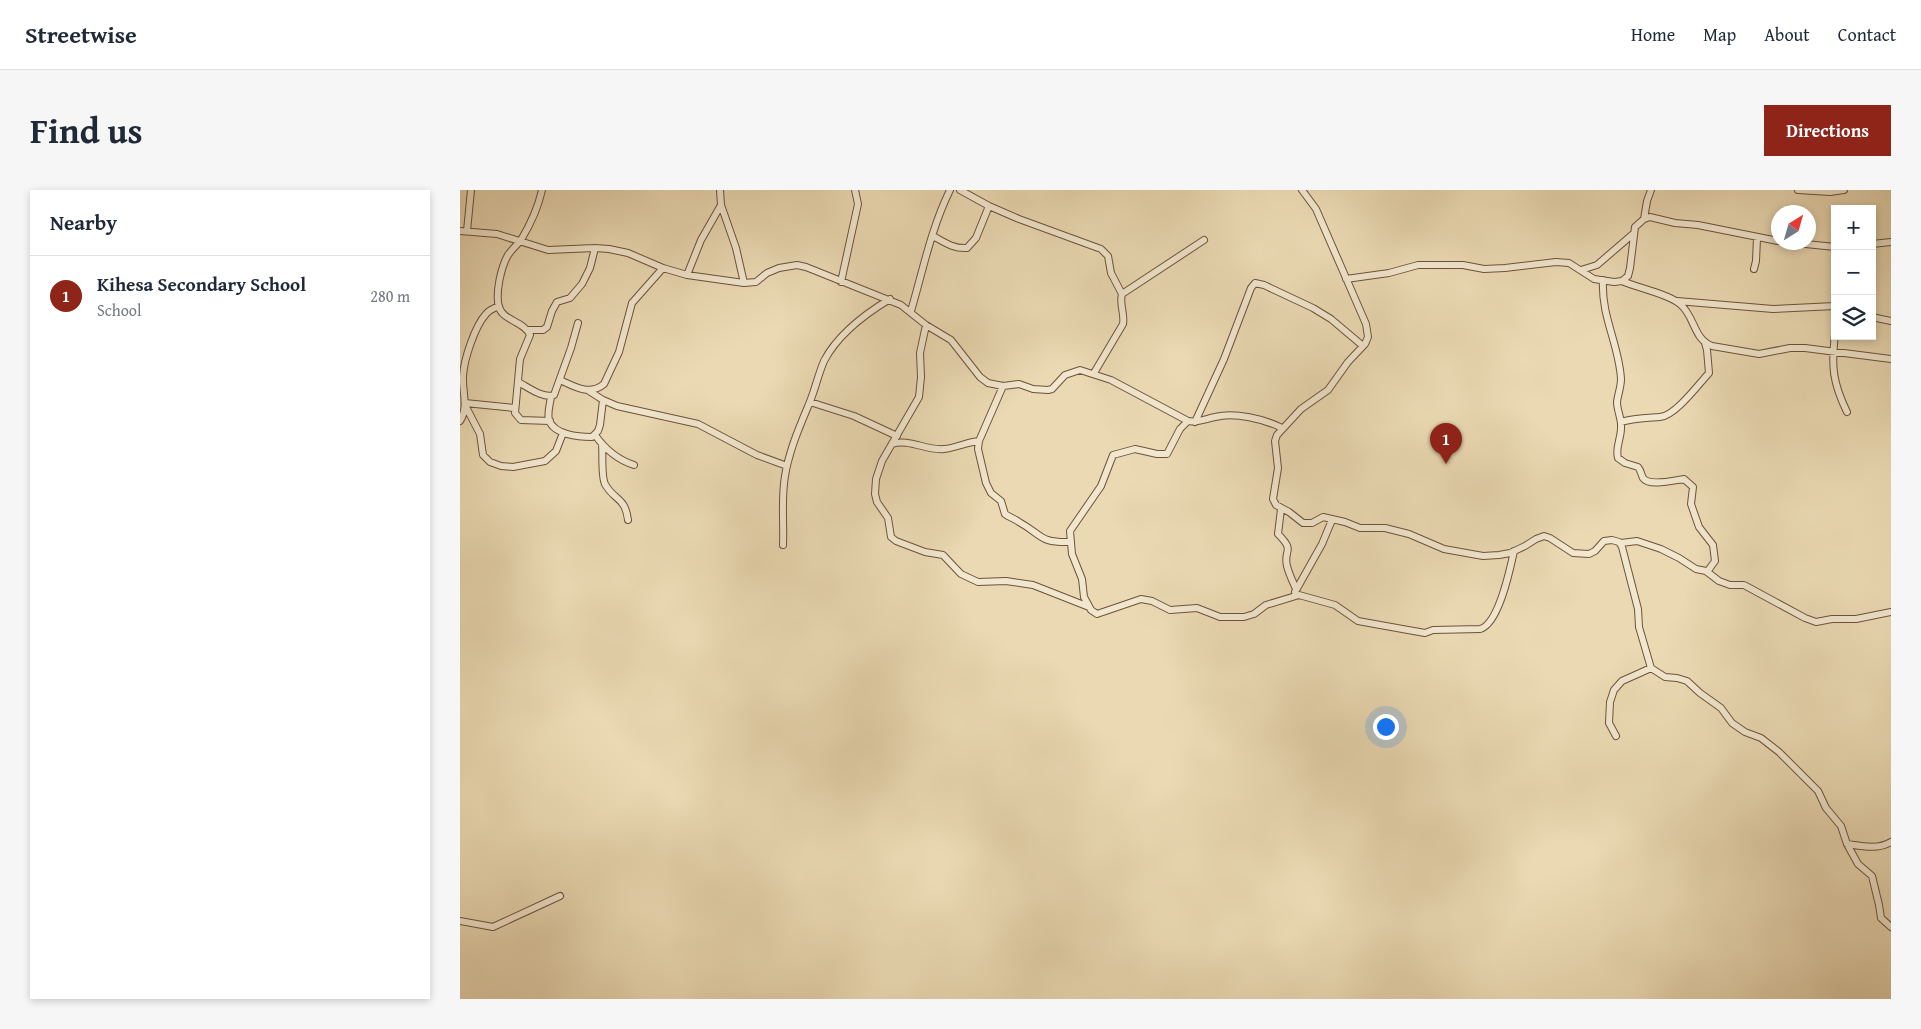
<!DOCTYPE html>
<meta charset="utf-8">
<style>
:root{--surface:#fff;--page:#f6f6f7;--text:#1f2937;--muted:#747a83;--line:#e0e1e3;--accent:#8f2418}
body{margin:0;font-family:"Gentium Book Plus",serif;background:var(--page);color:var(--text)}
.controls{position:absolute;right:15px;top:15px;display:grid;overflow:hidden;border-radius:0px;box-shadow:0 2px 8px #0003}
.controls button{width:45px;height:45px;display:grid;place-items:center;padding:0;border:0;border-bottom:1px solid var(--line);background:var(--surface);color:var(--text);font:25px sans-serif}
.compass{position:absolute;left:1311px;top:15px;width:45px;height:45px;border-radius:50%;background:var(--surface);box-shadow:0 2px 8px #0003;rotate:37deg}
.you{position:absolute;left:925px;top:536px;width:18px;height:18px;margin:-12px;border:4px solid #fff;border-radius:50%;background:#1a73e8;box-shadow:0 0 0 8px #1a73e833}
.badge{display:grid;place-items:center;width:32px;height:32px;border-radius:50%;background:var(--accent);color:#fff;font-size:16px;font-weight:700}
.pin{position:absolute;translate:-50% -41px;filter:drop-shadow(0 1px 2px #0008)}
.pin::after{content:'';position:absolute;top:26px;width:18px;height:15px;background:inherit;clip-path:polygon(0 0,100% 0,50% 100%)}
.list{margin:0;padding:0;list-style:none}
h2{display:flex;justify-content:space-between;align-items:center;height:65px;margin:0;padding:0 20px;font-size:21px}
h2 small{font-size:16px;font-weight:400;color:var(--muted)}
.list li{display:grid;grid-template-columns:32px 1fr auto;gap:15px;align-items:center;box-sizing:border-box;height:80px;padding:0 20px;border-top:1px solid var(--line)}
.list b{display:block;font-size:19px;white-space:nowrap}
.list p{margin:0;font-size:16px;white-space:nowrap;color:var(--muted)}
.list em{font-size:16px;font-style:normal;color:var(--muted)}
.icon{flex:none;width:28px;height:28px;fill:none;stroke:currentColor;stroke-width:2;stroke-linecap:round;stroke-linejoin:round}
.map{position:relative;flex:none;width:1431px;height:809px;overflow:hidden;border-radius:0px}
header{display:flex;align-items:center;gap:30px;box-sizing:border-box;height:70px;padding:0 25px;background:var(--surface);border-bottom:1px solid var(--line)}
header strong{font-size:24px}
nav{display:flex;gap:28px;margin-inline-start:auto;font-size:18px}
.intro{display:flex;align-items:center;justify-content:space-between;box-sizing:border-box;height:120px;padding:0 30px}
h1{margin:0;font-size:35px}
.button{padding:12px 22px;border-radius:0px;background:var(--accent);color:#fff;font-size:18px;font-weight:700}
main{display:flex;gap:30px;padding:0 30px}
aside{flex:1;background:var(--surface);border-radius:0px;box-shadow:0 2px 8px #0003}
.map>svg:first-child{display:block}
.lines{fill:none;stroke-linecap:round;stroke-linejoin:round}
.minor-casing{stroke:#6e523a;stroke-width:8}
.minor{stroke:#f1e6ce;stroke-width:6}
</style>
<header>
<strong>Streetwise</strong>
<nav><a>Home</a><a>Map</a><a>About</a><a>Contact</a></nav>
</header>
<div class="intro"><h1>Find us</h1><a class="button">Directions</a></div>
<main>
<aside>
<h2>Nearby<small></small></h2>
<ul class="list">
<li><span class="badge">1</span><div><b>Kihesa Secondary School</b><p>School</p></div><em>280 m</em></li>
</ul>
</aside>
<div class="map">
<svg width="1431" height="809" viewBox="0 0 1431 809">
<rect width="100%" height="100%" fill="#ead9b3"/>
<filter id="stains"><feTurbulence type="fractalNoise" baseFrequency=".004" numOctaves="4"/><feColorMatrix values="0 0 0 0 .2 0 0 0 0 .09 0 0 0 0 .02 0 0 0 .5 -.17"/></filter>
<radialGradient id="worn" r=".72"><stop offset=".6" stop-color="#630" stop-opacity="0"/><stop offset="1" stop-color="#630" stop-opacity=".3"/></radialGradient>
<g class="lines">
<g class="minor-casing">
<path id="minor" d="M 82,0 C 78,18 70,35 61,50 C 57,55 52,59 48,65 C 41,77 35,104 39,117 C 43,131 64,131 70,145 L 60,169 L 55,223 L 61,230 L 90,231
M 260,0 L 261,15 L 276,58 L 284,93
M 500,0 L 529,16 L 559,29 L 641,59 L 648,66 L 651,83 L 662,104
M 842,0 L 856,19 L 906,134 L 908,147 L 905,154 L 888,172 L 868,200 L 841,219 L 817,245 L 815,251 L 818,278 L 813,309 L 816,315 L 829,322 L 843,333 L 852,333 L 863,327 L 885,332 L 900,338 L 925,338 L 949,344 L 984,359 L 1023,366 L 1039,365 L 1050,363 L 1065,356 L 1076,349 L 1084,346 L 1090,348 L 1113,363 L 1129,364 L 1135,361 L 1144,351 L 1152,350 L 1159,352 L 1162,357 L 1178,419 L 1179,437 L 1191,478 L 1205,487 L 1217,488 L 1227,491 L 1240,503 L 1261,518 L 1272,533 L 1285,542 L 1301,548 L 1319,562 L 1358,601 L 1366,618 L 1381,636 L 1387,654 L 1398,674 L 1412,686 L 1419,715 L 1421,728 L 1431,737
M 1338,0 L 1370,2 L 1384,0
M 1184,29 L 1187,11 L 1191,0
M 0,41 L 37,44 L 88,60 L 135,58 L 149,59 L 168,63 L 203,78 L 227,85 L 284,93 L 296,92 L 307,83 L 319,78 L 337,75 L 346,77 L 441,115 L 466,135 L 491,150 L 520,187 L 528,193 L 543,196 L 559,194 L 573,199 L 588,200 L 592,199 L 605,185 L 620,180 L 651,190 L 728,231 C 738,233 745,229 755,227 C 775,222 804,229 822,238
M 7,41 L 11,0
M 473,46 C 484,52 493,59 507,58 L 516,48 L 529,16
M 1326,52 L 1375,57
M 1412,54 L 1431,52
M 1294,79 L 1296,71 L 1297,48
M 1121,80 L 1137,75 L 1173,44
M 227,85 L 241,50 L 261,15
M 886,89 L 929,83 L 958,75 L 1003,75 L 1024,79 L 1045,78 L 1096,72 L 1109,73 L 1134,89 L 1154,92 L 1162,91 L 1168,86 L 1170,78 L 1175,37 L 1184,29 L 1190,27 L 1215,33 L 1238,35 L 1318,51
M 1143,90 C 1141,127 1159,154 1161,189 C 1161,197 1158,204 1157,212 C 1157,221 1162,229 1161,238 C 1161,249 1155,258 1158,268 L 1165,273 L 1178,277 C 1181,280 1181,285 1183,288 C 1189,297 1215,290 1224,289 L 1233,297 L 1231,314 L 1239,337 L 1253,355 L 1255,371 L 1247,382
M 1162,91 C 1178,98 1209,104 1220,114 C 1235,126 1233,149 1252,156 L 1299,164 L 1330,158 L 1345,158 L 1431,169
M 381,92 L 398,14 L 395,0
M 1217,111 L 1313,119 L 1375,116
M 451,121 C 463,80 471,39 490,0
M 1412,127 L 1431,131
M 466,135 L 460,163 L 461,187 L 459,207 L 422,271 L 416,289 L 415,304 L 417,312 L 428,328 L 431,347 L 436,351 L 465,362 L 483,365 L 501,384 L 518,392 L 546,391 L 573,395 L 629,417
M 68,140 L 83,140 L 87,137 L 92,121 L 97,112 L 110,108 L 122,94 L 130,78 L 135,58
M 1375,145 C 1371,177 1373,193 1387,222
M 634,183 L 663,134 C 665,124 659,114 662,104 L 744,50
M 100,190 C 115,197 130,206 144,194 L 159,162 L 172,113 L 203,78
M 58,192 C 68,197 83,209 94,205 L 111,158 L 118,133
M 543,196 L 519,251 L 518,259 L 526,293 L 531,303 L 541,311 L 545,324 C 549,327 555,329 559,332 C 584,346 579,353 611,352
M 129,201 L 143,210 L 157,216 L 238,234 L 297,265 L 327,276
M 91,207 C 90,214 87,223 89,230 C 94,245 119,247 132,247 L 138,241 L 140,235 L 143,210
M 350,212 L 394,226 L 437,246
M 5,213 L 54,218
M 5,215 L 20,244 L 23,265 L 30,272 L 41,276 L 53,277 L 85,271 L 96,261 L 103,243
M 0,231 C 9,217 2,201 3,186 C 4,169 15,136 26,124 C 29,120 34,118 39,116
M 728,231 L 720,239 L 707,264 L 697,264 L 675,259 L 653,265 L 641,296 L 610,341 L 612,364 L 622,389 L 624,407 L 631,420 L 637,424 L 681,409 L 692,411 L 710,420 L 737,418 L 760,427 L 784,427 L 794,424 L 806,415 L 839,405 L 875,415 L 898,431 L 948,440 L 965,443 L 973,440 L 1020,439 C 1039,434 1050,379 1054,361
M 735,232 L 764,169 L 791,98 L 795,93 L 804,95 L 853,118 L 871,129 L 903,156
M 1161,232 C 1174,228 1186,228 1200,227 C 1215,226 1238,195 1249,183 L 1247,160 L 1245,153
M 135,245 C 145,259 158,270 174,275
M 142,254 C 143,264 141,286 145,294 C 154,311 165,306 168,330
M 432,254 C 449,248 466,261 484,259 C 496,258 507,252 519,251
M 821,319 L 818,344 C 836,362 823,359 827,376 C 829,384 833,392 836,399
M 1161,353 L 1177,351 L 1201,359 L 1219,368 L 1236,379 L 1246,381 L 1259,391 L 1270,395 L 1284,395 L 1345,428 L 1356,432 L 1372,429 L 1396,429 L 1431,422
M 323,355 C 324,333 321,309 325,286 C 329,261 339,238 349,214 C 355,200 358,185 364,171 C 378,144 405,124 430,109
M 835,402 L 862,354 L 872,330
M 1156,546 L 1149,533 L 1150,512 L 1154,500 L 1162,491 L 1191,478
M 1387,654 C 1401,656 1418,660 1431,652
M 0,731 L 33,737 L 100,706"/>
</g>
<use href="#minor" class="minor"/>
</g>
<rect width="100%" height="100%" filter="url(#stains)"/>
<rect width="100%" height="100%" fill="url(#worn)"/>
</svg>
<div class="controls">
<button>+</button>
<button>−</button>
<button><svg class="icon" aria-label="layers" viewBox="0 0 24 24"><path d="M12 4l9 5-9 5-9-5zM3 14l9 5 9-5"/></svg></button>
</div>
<svg class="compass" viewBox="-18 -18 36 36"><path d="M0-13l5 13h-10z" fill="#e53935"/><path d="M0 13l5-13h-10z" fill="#747a83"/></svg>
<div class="you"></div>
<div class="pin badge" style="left:986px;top:274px">1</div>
</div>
</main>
